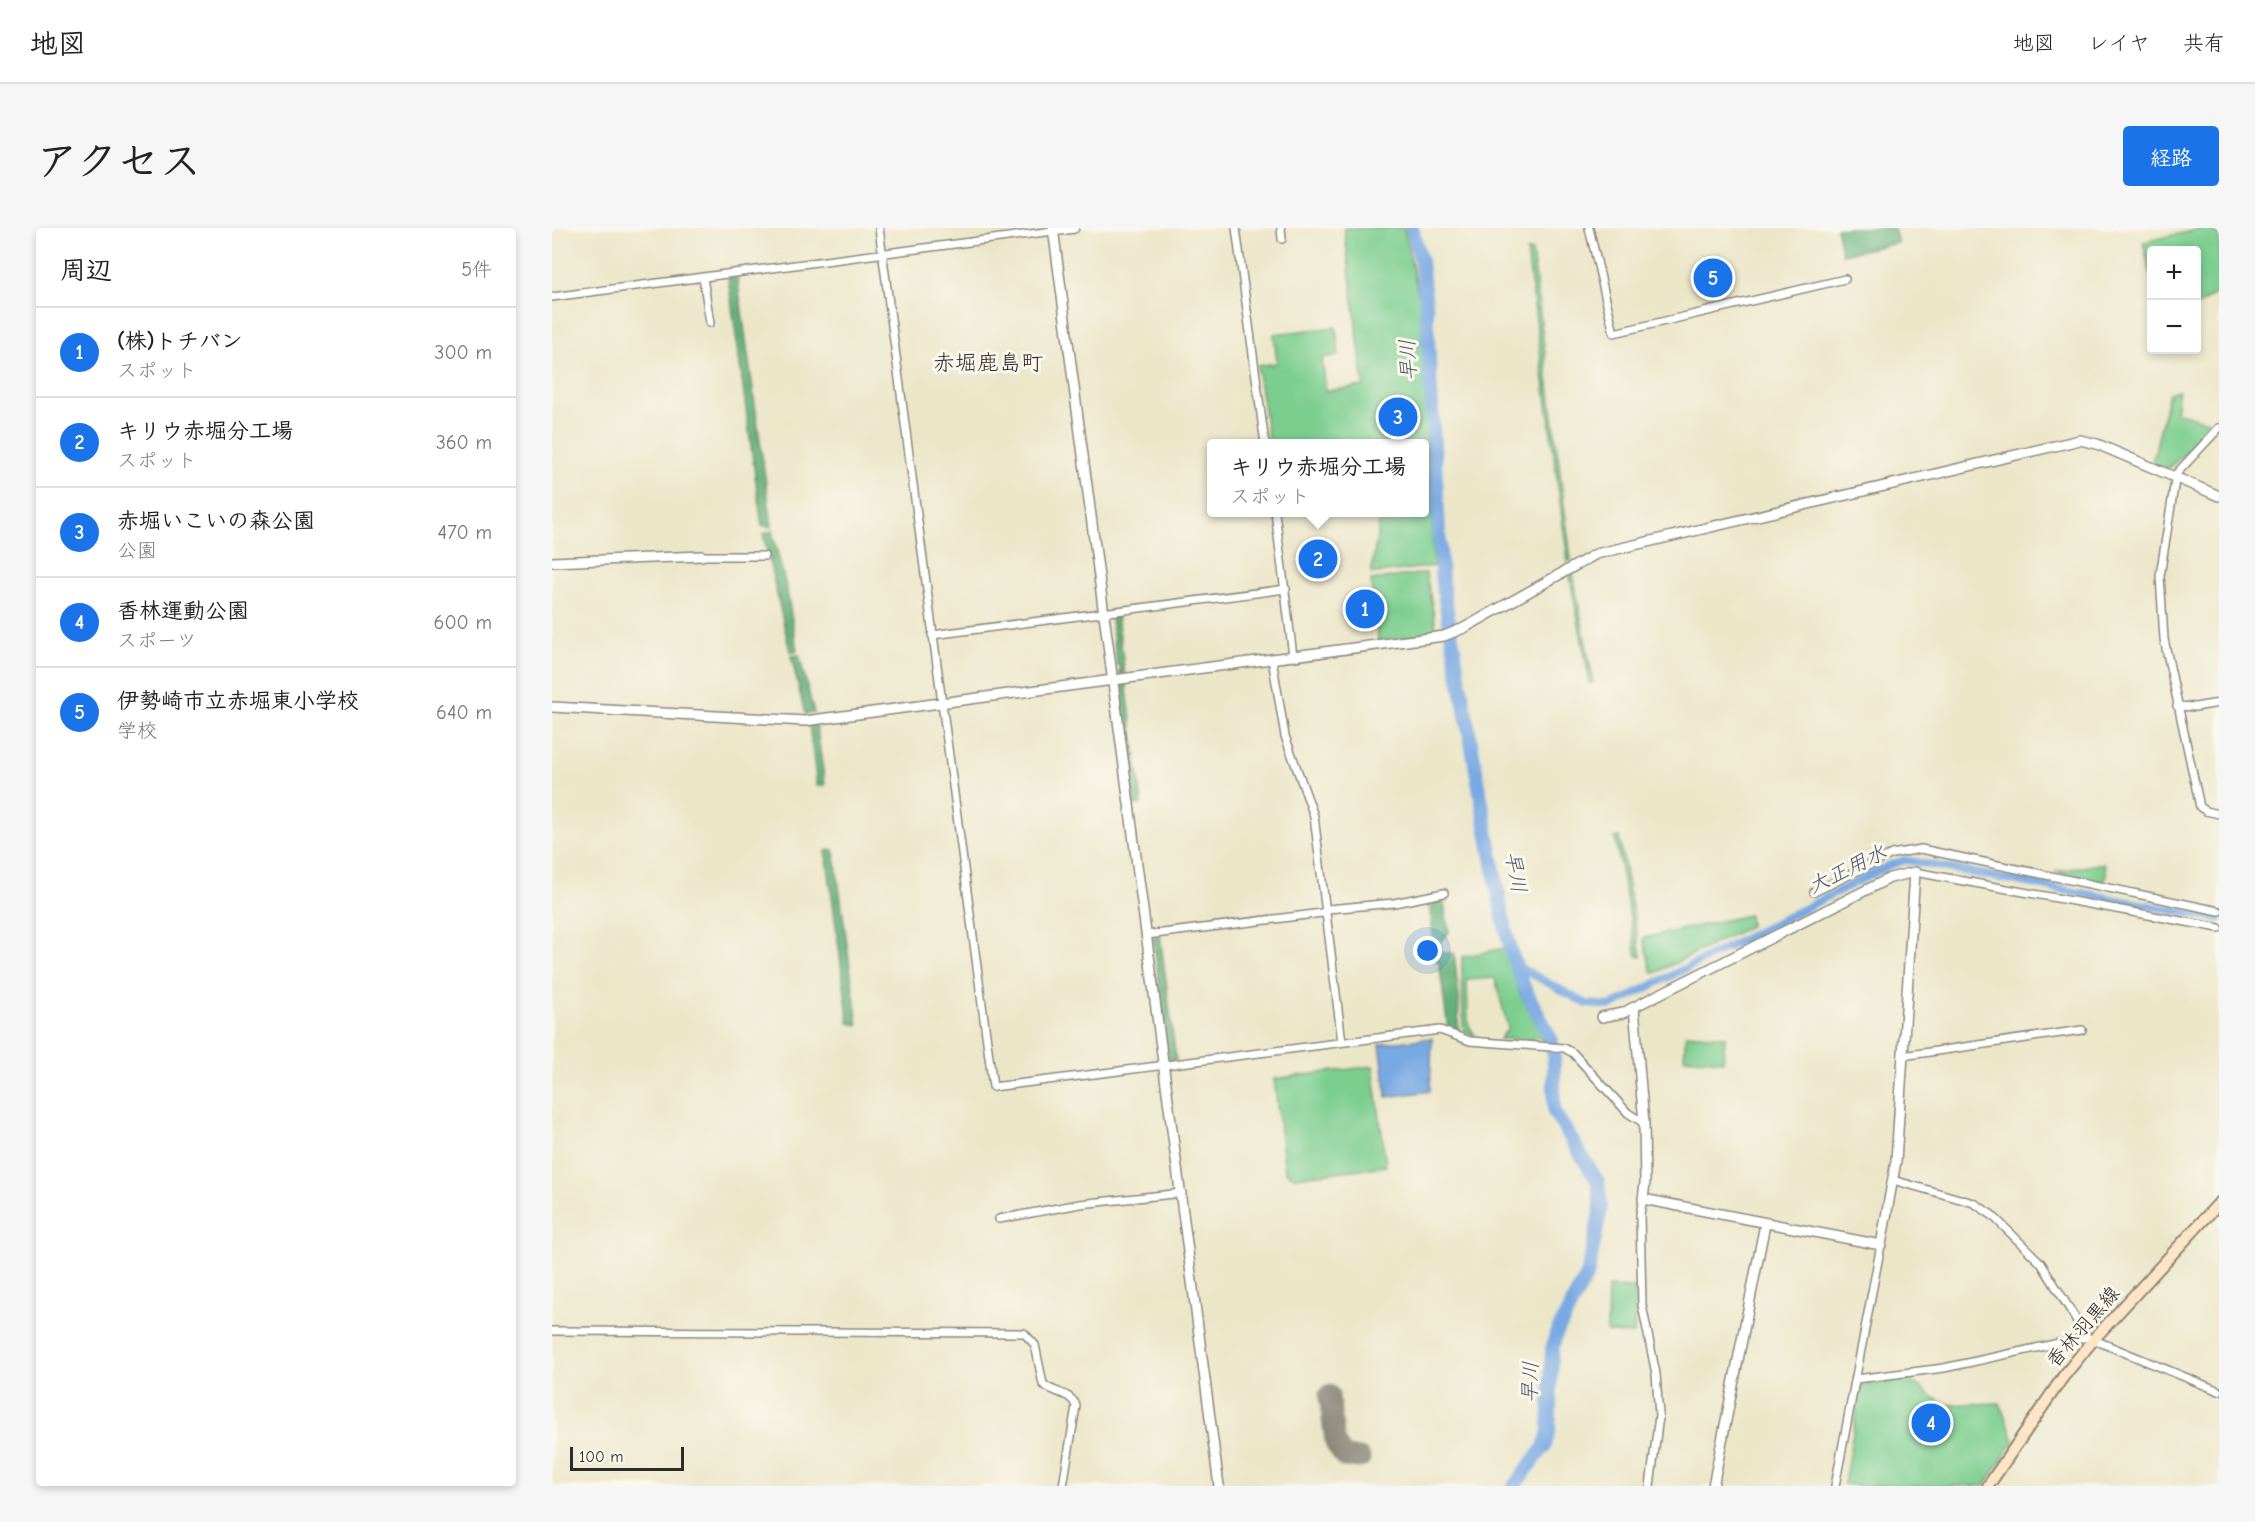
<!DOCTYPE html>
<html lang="ja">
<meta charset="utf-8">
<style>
:root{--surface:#fff;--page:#f6f6f6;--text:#222;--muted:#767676;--line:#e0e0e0;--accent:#1a73e8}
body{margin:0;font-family:"Comic Neue","Klee One",sans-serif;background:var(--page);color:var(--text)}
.controls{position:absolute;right:18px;top:18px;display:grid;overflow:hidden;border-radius:6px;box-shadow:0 3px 9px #0003}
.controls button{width:54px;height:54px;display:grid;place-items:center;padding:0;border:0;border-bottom:2px solid var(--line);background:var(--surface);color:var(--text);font:30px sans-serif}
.scale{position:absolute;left:18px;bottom:15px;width:114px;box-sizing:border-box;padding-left:6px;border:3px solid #2b2b2b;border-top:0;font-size:16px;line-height:21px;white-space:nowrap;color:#2b2b2b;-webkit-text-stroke:4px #fbf7ec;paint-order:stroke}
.you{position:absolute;left:876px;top:723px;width:21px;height:21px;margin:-15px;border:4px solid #fff;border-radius:50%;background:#1a73e8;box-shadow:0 0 0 9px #1a73e833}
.badge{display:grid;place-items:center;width:39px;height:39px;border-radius:50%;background:var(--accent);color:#fff;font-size:20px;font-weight:700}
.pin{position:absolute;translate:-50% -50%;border:3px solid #fff;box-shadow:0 2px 6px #0006}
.popup{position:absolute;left:655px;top:211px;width:222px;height:78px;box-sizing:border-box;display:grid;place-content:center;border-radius:6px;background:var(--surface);filter:drop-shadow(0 2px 4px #0005);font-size:20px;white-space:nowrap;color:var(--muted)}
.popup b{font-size:22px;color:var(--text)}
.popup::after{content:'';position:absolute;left:50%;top:100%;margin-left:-12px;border:12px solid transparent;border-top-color:var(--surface)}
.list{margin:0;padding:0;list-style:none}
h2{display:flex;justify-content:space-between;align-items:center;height:78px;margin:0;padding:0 24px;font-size:26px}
h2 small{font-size:20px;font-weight:400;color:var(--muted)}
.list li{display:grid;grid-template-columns:39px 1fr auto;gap:18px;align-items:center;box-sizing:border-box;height:90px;padding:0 24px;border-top:2px solid var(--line)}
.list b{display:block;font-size:22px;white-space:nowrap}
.list p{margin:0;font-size:20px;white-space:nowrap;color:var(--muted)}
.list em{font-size:20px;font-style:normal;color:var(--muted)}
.map{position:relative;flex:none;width:1667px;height:1258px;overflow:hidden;border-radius:6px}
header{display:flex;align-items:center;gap:36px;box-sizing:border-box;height:84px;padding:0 30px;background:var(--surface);border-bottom:2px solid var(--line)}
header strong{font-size:28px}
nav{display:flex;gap:33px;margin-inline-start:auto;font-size:21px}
.intro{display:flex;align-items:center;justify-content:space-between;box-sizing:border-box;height:144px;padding:0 36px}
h1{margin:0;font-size:42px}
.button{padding:15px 27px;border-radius:6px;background:var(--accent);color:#fff;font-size:21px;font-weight:700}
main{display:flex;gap:36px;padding:0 36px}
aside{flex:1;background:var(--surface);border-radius:6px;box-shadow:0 3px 9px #0003}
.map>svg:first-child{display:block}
.green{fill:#7cce8f;stroke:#547c5d;stroke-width:1.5}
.forest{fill:#65b17a;stroke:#486e52;stroke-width:1.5}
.water{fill:#79a9e3;stroke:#526a87;stroke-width:1.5}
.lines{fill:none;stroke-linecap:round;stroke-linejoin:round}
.canal{stroke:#79a9e3;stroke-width:8}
.river{stroke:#79a9e3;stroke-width:14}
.taxiway{stroke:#8c887a;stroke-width:21}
.minor-casing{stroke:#8c887a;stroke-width:10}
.tertiary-casing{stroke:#8c887a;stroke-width:12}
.secondary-casing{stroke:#8c887a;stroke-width:14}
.minor{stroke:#fff;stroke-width:7}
.tertiary{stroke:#fff;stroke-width:9}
.secondary{stroke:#fde5c5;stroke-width:10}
.labels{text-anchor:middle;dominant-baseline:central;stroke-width:6;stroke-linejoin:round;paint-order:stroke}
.street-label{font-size:20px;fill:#2b2b2b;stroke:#fbf7ec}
.water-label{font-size:21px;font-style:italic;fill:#46576b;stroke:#fbf7ec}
.quarter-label{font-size:22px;fill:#2b2b2b;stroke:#fbf7ec}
</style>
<header>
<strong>地図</strong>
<nav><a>地図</a><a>レイヤ</a><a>共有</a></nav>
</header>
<div class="intro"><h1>アクセス</h1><a class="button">経路</a></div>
<main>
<aside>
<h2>周辺<small>5件</small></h2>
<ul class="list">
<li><span class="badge">1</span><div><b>(株)トチバン</b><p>スポット</p></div><em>300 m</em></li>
<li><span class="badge">2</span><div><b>キリウ赤堀分工場</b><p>スポット</p></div><em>360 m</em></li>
<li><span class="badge">3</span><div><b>赤堀いこいの森公園</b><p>公園</p></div><em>470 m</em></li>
<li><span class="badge">4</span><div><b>香林運動公園</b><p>スポーツ</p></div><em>600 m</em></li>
<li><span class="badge">5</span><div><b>伊勢崎市立赤堀東小学校</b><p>学校</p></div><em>640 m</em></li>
</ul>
</aside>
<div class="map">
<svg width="1667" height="1258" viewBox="0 0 1667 1258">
<rect width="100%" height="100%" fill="#fbf7ec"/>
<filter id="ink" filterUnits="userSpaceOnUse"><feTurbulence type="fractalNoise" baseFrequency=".0167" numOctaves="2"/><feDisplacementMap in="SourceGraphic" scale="12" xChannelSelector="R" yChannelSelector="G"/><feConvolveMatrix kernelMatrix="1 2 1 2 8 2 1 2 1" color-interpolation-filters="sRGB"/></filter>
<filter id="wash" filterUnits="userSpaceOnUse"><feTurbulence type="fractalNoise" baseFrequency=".008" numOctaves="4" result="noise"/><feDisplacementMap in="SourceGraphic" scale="24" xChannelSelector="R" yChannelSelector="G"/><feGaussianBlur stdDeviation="1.35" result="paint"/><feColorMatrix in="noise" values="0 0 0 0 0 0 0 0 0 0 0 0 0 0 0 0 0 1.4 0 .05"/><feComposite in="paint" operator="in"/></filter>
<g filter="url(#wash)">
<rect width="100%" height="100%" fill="#ece6c9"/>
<path class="green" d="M 792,0 L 852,0 L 869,79 L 882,338 L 819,346 L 829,285 L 873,284 L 873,216 L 717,215 L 705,138 L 725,135 L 722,106 L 784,99 L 787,127 L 770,130 L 774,163 L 812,158 Z
M 1652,0 L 1661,0 L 1667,8 L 1667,63 L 1645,78 L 1644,22 L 1600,22 L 1599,48 L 1591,14 Z
M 975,23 L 980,23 L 1019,332 L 1016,334 Z
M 1627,162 L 1624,184 L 1666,196 L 1614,242 L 1600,235 L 1617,165 Z
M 1017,344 L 1021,346 L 1041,454 L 1038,455 Z
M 874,345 L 885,405 L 826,413 L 819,352 Z
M 1067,609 L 1089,728 L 1085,728 L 1063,610 Z
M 1552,635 L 1555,648 L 1551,655 L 1503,644 Z
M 1197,687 L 1198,698 L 1103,745 L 1100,744 L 1091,710 Z
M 952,720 L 967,764 L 994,814 L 984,809 L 978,812 L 948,811 L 956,800 L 943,750 L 915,752 L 916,796 L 923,808 L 911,802 L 910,729 Z
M 1134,806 L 1173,809 L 1171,833 L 1132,830 Z
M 821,838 L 834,938 L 742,949 L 733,943 L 722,851 Z
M 1056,1059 L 1084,1060 L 1082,1106 L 1055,1105 Z
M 1357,1151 L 1392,1177 L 1448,1175 L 1462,1213 L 1433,1258 L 1309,1258 L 1292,1256 L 1309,1158 Z"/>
<path class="forest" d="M 1284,0 L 1342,0 L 1346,15 L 1290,26 Z
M 185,48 L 220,299 L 210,298 L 176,49 Z
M 220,303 L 235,363 L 245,423 L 238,423 L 211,306 Z
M 565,386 L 573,447 L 565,445 L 568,444 L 568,438 L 565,437 L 559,390 Z
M 247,427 L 262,485 L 253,486 L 239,428 Z
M 574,454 L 590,576 L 582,577 L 567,455 Z
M 264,495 L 273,557 L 265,558 L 257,496 Z
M 282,622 L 306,797 L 297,795 L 274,623 Z
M 891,669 L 897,704 L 888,715 L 890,725 L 902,725 L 907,771 L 906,804 L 896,801 L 887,734 L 884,733 L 877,671 Z
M 608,707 L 624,832 L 617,833 L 601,709 Z"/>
<path class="water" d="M 880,810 L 878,863 L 835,869 L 828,816 Z"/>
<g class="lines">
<path class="canal" d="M 965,738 L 1035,776 L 1059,778 L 1338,637 L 1353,632 L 1667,691"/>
<path class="river" d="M 860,0 L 869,34 L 874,77 L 890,355 L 950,685 L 960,727 L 973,761 L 999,811 L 1002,827 L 1002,884 L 1046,954 L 1049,980 L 1036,1045 L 1004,1106 L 1000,1121 L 997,1204 L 992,1219 L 962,1258"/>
<path class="taxiway" d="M 777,1167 L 783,1215 L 792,1229 L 808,1230"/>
</g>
</g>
<g filter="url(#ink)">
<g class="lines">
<g class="minor-casing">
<path id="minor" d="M 327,0 L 441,859 L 888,802 L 918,813 L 1012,820 L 1021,825 L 1076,885 L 1092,895
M 684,0 L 713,216
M 729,0 L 730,11
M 1037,0 L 1062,105 L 1293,51
M 151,49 L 158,95
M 0,69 L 501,3
M 1667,200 L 1624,246 L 1608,348 L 1612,411 L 1648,579 L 1654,583 L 1667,586
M 723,284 L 741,428
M 150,328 L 212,328
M 380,407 L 734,361
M 720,431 L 733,508 L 762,588 L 790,814
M 1625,478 L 1643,479 L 1667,475
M 1363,644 L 1667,700
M 1262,664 L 1340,626 L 1369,621 L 1667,683
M 595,707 L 770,685 L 776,681 L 842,675 L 892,665
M 1350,828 L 1530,802
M 1341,952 L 1422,975 L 1440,987 L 1489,1035 L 1535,1109 L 1667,1163
M 1091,971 L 1088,986 L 1090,1077 L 1104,1146 L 1107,1188 L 1098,1258
M 447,991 L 528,976 L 630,965
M 0,1103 L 472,1105 L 483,1117 L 491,1156 C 501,1165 520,1165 524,1178 L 511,1258
M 1304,1151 L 1392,1140 L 1535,1109
M 1283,1258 L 1329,1017"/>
</g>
<g class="tertiary-casing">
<path id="tertiary" d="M 501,0 L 667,1258
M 501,3 L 522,0
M 0,334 L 150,328
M 0,479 L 253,493 L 892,408 L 912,400 L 1044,326 L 1528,212 L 1545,216 L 1667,268
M 1363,644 L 1344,933 L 1329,1017 L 1091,971 L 1093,955 L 1092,895 L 1082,779 L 1338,650 Z
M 1050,789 L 1071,785 L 1082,779
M 1161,1258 L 1213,996"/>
</g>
<g class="secondary-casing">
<path id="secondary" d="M 1436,1258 L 1511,1149 L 1541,1112 L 1667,975"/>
</g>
<use href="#minor" class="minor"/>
<use href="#tertiary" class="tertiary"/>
<use href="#secondary" class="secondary"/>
</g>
</g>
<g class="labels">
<g class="street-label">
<text transform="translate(1531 1099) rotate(-49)">香林羽黒線</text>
</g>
<g class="water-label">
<text transform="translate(856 132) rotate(-93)">早川</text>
<text transform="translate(1295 641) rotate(-26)">大正用水</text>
<text transform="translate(964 644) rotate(80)">早川</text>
<text transform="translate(978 1154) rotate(-88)">早川</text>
</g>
<g class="quarter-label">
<text x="436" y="135">赤堀鹿島町</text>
</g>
</g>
</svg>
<div class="controls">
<button>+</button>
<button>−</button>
</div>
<div class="scale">100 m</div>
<div class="you"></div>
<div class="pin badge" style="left:813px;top:381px">1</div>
<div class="pin badge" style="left:766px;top:331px">2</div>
<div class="popup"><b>キリウ赤堀分工場</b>スポット</div>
<div class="pin badge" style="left:846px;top:189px">3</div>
<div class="pin badge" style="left:1379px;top:1195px">4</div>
<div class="pin badge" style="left:1161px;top:50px">5</div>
</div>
</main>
